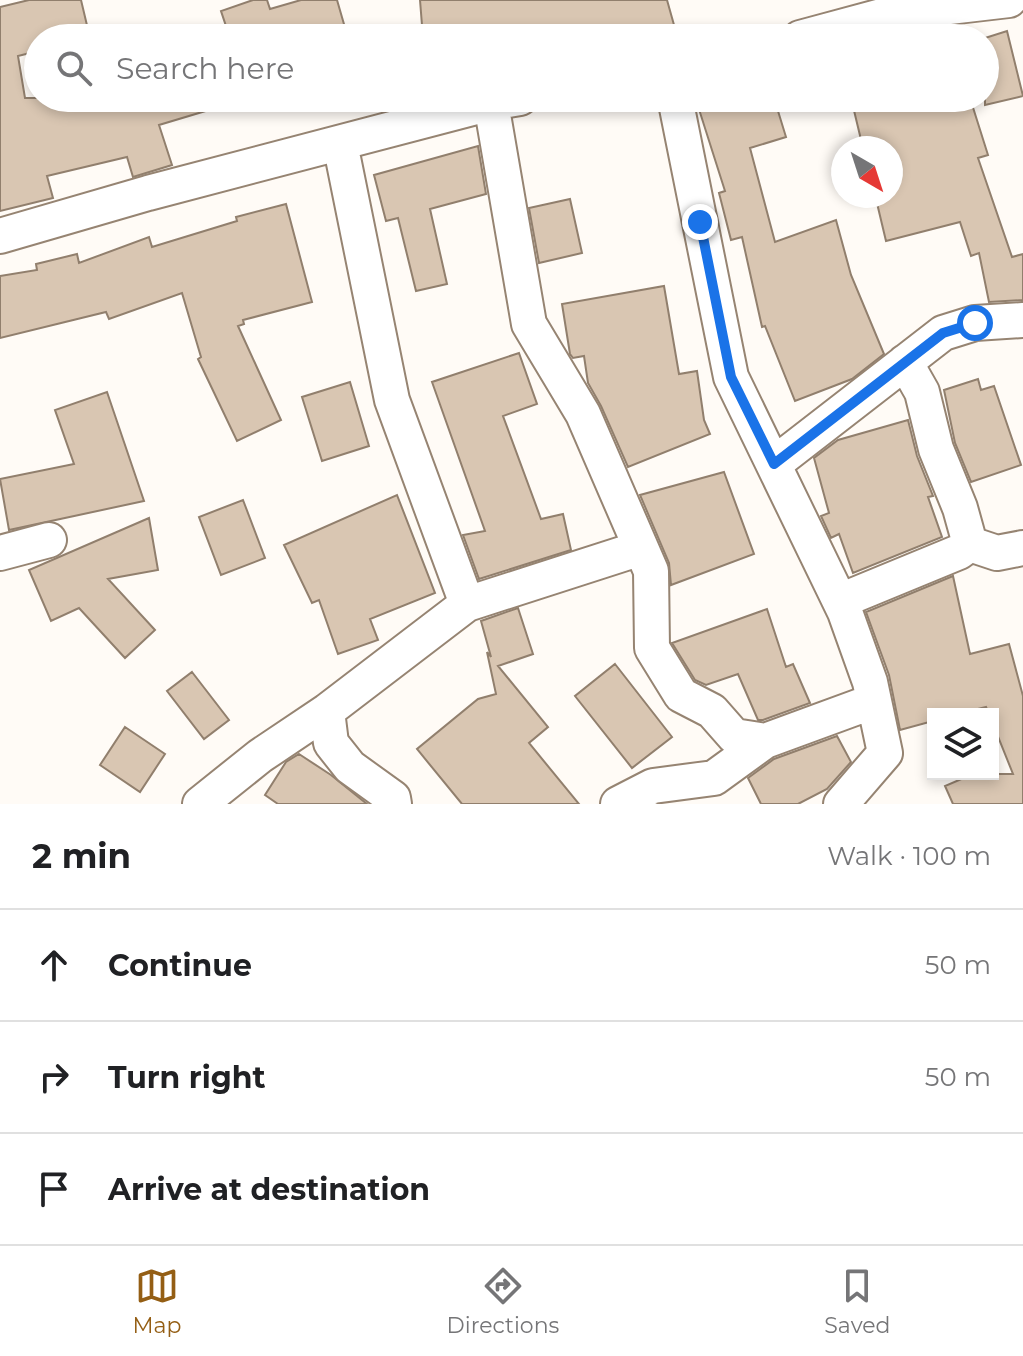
<!DOCTYPE html>
<meta charset="utf-8">
<style>
:root{--surface:#fff;--page:#f6f6f6;--text:#202124;--muted:#757577;--line:#e0e0e0;--accent:#945e14}
body{margin:0;font-family:Montserrat,sans-serif;background:var(--page);color:var(--text)}
.controls{position:absolute;right:24px;bottom:24px;display:grid;overflow:hidden;border-radius:0px;box-shadow:0 4px 12px #0003}
.controls button{width:72px;height:72px;display:grid;place-items:center;padding:0;border:0;border-bottom:2px solid var(--line);background:var(--surface);color:var(--text);font:40px sans-serif}
.compass{position:absolute;left:831px;top:136px;width:72px;height:72px;border-radius:50%;background:var(--surface);box-shadow:0 4px 12px #0003;rotate:141deg}
.stop{position:absolute;width:24px;height:24px;margin:-18px;border:6px solid #1a73e8;border-radius:50%;background:#fff}
.stop.end{background:#1a73e8;border-color:#fff;box-shadow:0 2px 8px #0008}
.list{margin:0;padding:0;list-style:none}
h2{display:flex;justify-content:space-between;align-items:center;height:104px;margin:0;padding:0 32px;font-size:34px}
h2 small{font-size:26px;font-weight:400;color:var(--muted)}
.list li{display:grid;grid-template-columns:52px 1fr auto;gap:24px;align-items:center;box-sizing:border-box;height:112px;padding:0 32px;border-top:2px solid var(--line)}
.list b{display:block;font-size:30px;white-space:nowrap}
.list em{font-size:26px;font-style:normal;color:var(--muted)}
.icon{flex:none;width:44px;height:44px;fill:none;stroke:currentColor;stroke-width:2;stroke-linecap:round;stroke-linejoin:round}
.map{position:relative;flex:none;width:1023px;height:804px;overflow:hidden}
.search{position:absolute;background:var(--surface);box-shadow:0 4px 12px #0003;left:24px;right:24px;top:24px;height:88px;display:flex;align-items:center;gap:20px;box-sizing:border-box;padding:0 28px;border-radius:44px;color:var(--muted);font-size:30px}
.sheet{height:440px;background:var(--surface)}
nav{display:flex;justify-content:space-around;align-items:center;box-sizing:border-box;height:112px;border-top:2px solid var(--line);background:var(--surface);font-size:22px;color:var(--muted)}
nav a{display:grid;justify-items:center;gap:4px}
nav .on{color:var(--accent)}
.map>svg:first-child{display:block}
.building{fill:#d9c6b2;stroke:#917f6d;stroke-width:2}
.lines{fill:none;stroke-linecap:round;stroke-linejoin:round}
.street-casing{stroke:#968472;stroke-width:38}
.street{stroke:#fff;stroke-width:34}
.route{stroke:#1a73e8;stroke-width:10}
</style>
<div class="map">
<svg width="1023" height="804" viewBox="0 0 1023 804">
<rect width="100%" height="100%" fill="#fffbf6"/>
<path class="building" d="M 29,0 L 81,0 L 90,38 L 38,38 L 38,51 L 18,56 L 25,98 L 228,98 L 229,104 L 159,125 L 172,165 L 133,177 L 127,157 L 47,176 L 53,198 L 0,211 L 0,7 Z
M 253,0 L 267,0 L 270,9 L 301,0 L 337,0 L 348,38 L 230,38 L 221,11 Z
M 420,0 L 667,0 L 676,32 L 656,38 L 423,38 Z
M 1007,31 L 1023,96 L 985,105 L 985,38 Z
M 713,98 L 774,98 L 786,137 L 750,148 L 775,242 L 836,220 L 851,275 L 884,354 L 852,379 L 795,401 L 765,326 L 762,327 L 742,237 L 731,240 L 719,193 L 725,191 L 697,103 Z
M 851,98 L 970,98 L 988,155 L 978,158 L 1012,257 L 1023,254 L 1023,300 L 989,302 L 979,253 L 971,256 L 960,222 L 886,241 L 876,199 L 891,196 L 891,148 L 863,148 Z
M 478,146 L 486,194 L 430,209 L 447,284 L 416,291 L 398,218 L 386,221 L 374,175 Z
M 570,199 L 582,253 L 539,263 L 529,208 Z
M 286,204 L 312,302 L 243,320 L 244,324 L 238,326 L 281,420 L 237,441 L 198,359 L 201,357 L 182,293 L 109,319 L 106,312 L 0,338 L 0,276 L 37,270 L 36,264 L 77,254 L 79,263 L 149,237 L 152,247 L 237,221 L 236,217 Z
M 664,286 L 679,374 L 697,371 L 704,420 L 710,434 L 628,467 L 601,406 L 588,383 L 584,356 L 573,358 L 570,354 L 562,304 Z
M 519,353 L 537,404 L 503,416 L 541,519 L 563,514 L 571,550 L 479,579 L 463,535 L 485,531 L 432,382 Z
M 978,379 L 981,390 L 994,386 L 1021,465 L 971,482 L 955,443 L 944,390 Z
M 350,382 L 369,446 L 322,461 L 302,397 Z
M 107,392 L 144,501 L 9,530 L 0,479 L 74,464 L 55,410 Z
M 908,420 L 917,456 L 933,496 L 928,497 L 942,537 L 853,573 L 839,534 L 831,538 L 821,516 L 829,513 L 814,458 L 838,440 Z
M 724,472 L 754,554 L 671,585 L 669,563 L 640,495 Z
M 397,495 L 435,593 L 370,619 L 378,640 L 338,654 L 319,600 L 312,603 L 284,545 Z
M 243,500 L 265,558 L 221,575 L 199,517 Z
M 149,518 L 158,570 L 108,579 L 155,630 L 125,658 L 79,608 L 51,621 L 29,570 Z
M 953,576 L 970,654 L 1009,644 L 1023,696 L 1023,804 L 953,804 L 945,786 L 973,774 L 1013,774 L 993,724 L 993,714 L 989,714 L 986,707 L 958,714 L 933,714 L 933,721 L 900,730 L 889,675 L 866,612 Z
M 518,608 L 533,654 L 498,666 L 548,727 L 529,743 L 579,804 L 462,804 L 417,749 L 478,699 L 496,694 L 487,652 L 491,657 L 481,621 Z
M 767,609 L 786,667 L 793,664 L 810,703 L 763,720 L 758,720 L 738,674 L 706,685 L 695,680 L 672,643 Z
M 615,664 L 672,737 L 632,768 L 575,696 Z
M 192,672 L 229,720 L 204,739 L 167,691 Z
M 125,727 L 165,754 L 140,792 L 100,765 Z
M 837,736 L 851,762 L 827,789 L 798,804 L 761,804 L 748,778 L 774,759 Z
M 299,754 L 331,775 L 367,804 L 278,804 L 265,795 L 286,762 Z"/>
<g class="lines">
<g class="street-casing">
<path id="street" d="M 800,38 L 889,14 L 1009,0
M 675,98 L 731,377 L 845,612 L 870,682 L 885,753 L 841,804
M 491,103 L 529,324 L 583,414 L 651,571 L 652,648 L 681,695 L 712,711 L 734,736 L 765,741
M 340,143 L 392,400 L 467,604
M 0,236 L 148,193 L 491,103 L 520,98
M 905,362 L 922,392 L 936,449 L 960,508 L 970,544 L 997,553 L 1023,548
M 774,464 L 943,333 L 975,323 L 1023,320
M 0,553 L 49,540
M 840,601 L 959,552 L 970,544
M 327,711 L 331,743 L 350,767 L 393,798 L 394,804
M 200,804 L 260,756 L 327,711 L 467,604 L 641,548
M 618,804 L 653,786 L 714,778 L 765,741 L 874,701"/>
</g>
<use href="#street" class="street"/>
</g>
<g class="lines">
<path class="route" d="M 700,222 L 731,377 L 774,464 L 943,333 L 975,323"/>
</g>
</svg>
<div class="controls">
<button><svg class="icon" aria-label="layers" viewBox="0 0 24 24"><path d="M12 4l9 5-9 5-9-5zM3 14l9 5 9-5"/></svg></button>
</div>
<svg class="compass" viewBox="-18 -18 36 36"><path d="M0-13l5 13h-10z" fill="#e53935"/><path d="M0 13l5-13h-10z" fill="#757577"/></svg>
<div class="stop" style="left:975px;top:323px"></div>
<div class="stop end" style="left:700px;top:222px"></div>
<div class="search"><svg class="icon" aria-label="search" viewBox="0 0 24 24"><circle cx="10" cy="10" r="6"/><path d="M15 15l6 6"/></svg>Search here</div>
</div>
<section class="sheet">
<h2>2 min<small>Walk · 100 m</small></h2>
<ul class="list">
<li><svg class="icon" aria-label="ahead" viewBox="0 0 24 24"><path d="M12 20V5M6 11l6-6 6 6"/></svg><div><b>Continue</b></div><em>50 m</em></li>
<li><svg class="icon" aria-label="right" viewBox="0 0 24 24"><path d="M7 20v-9h11M14 6l5 5-5 5"/></svg><div><b>Turn right</b></div><em>50 m</em></li>
<li><svg class="icon" aria-label="arrive" viewBox="0 0 24 24"><path d="M6 21V4h12l-3 4 3 4H6"/></svg><div><b>Arrive at destination</b></div></li>
</ul>
</section>
<nav>
<a class="on"><svg class="icon" aria-label="map" viewBox="0 0 24 24"><path d="M3 6l6-2 6 2 6-2v14l-6 2-6-2-6 2zM9 4v14M15 6v14"/></svg>Map</a>
<a><svg class="icon" aria-label="directions" viewBox="0 0 24 24"><path d="M12 3l9 9-9 9-9-9zM9 14v-3h6M13 9l2 2-2 2"/></svg>Directions</a>
<a><svg class="icon" aria-label="saved" viewBox="0 0 24 24"><path d="M7 4h10v16l-5-4-5 4z"/></svg>Saved</a>
</nav>
